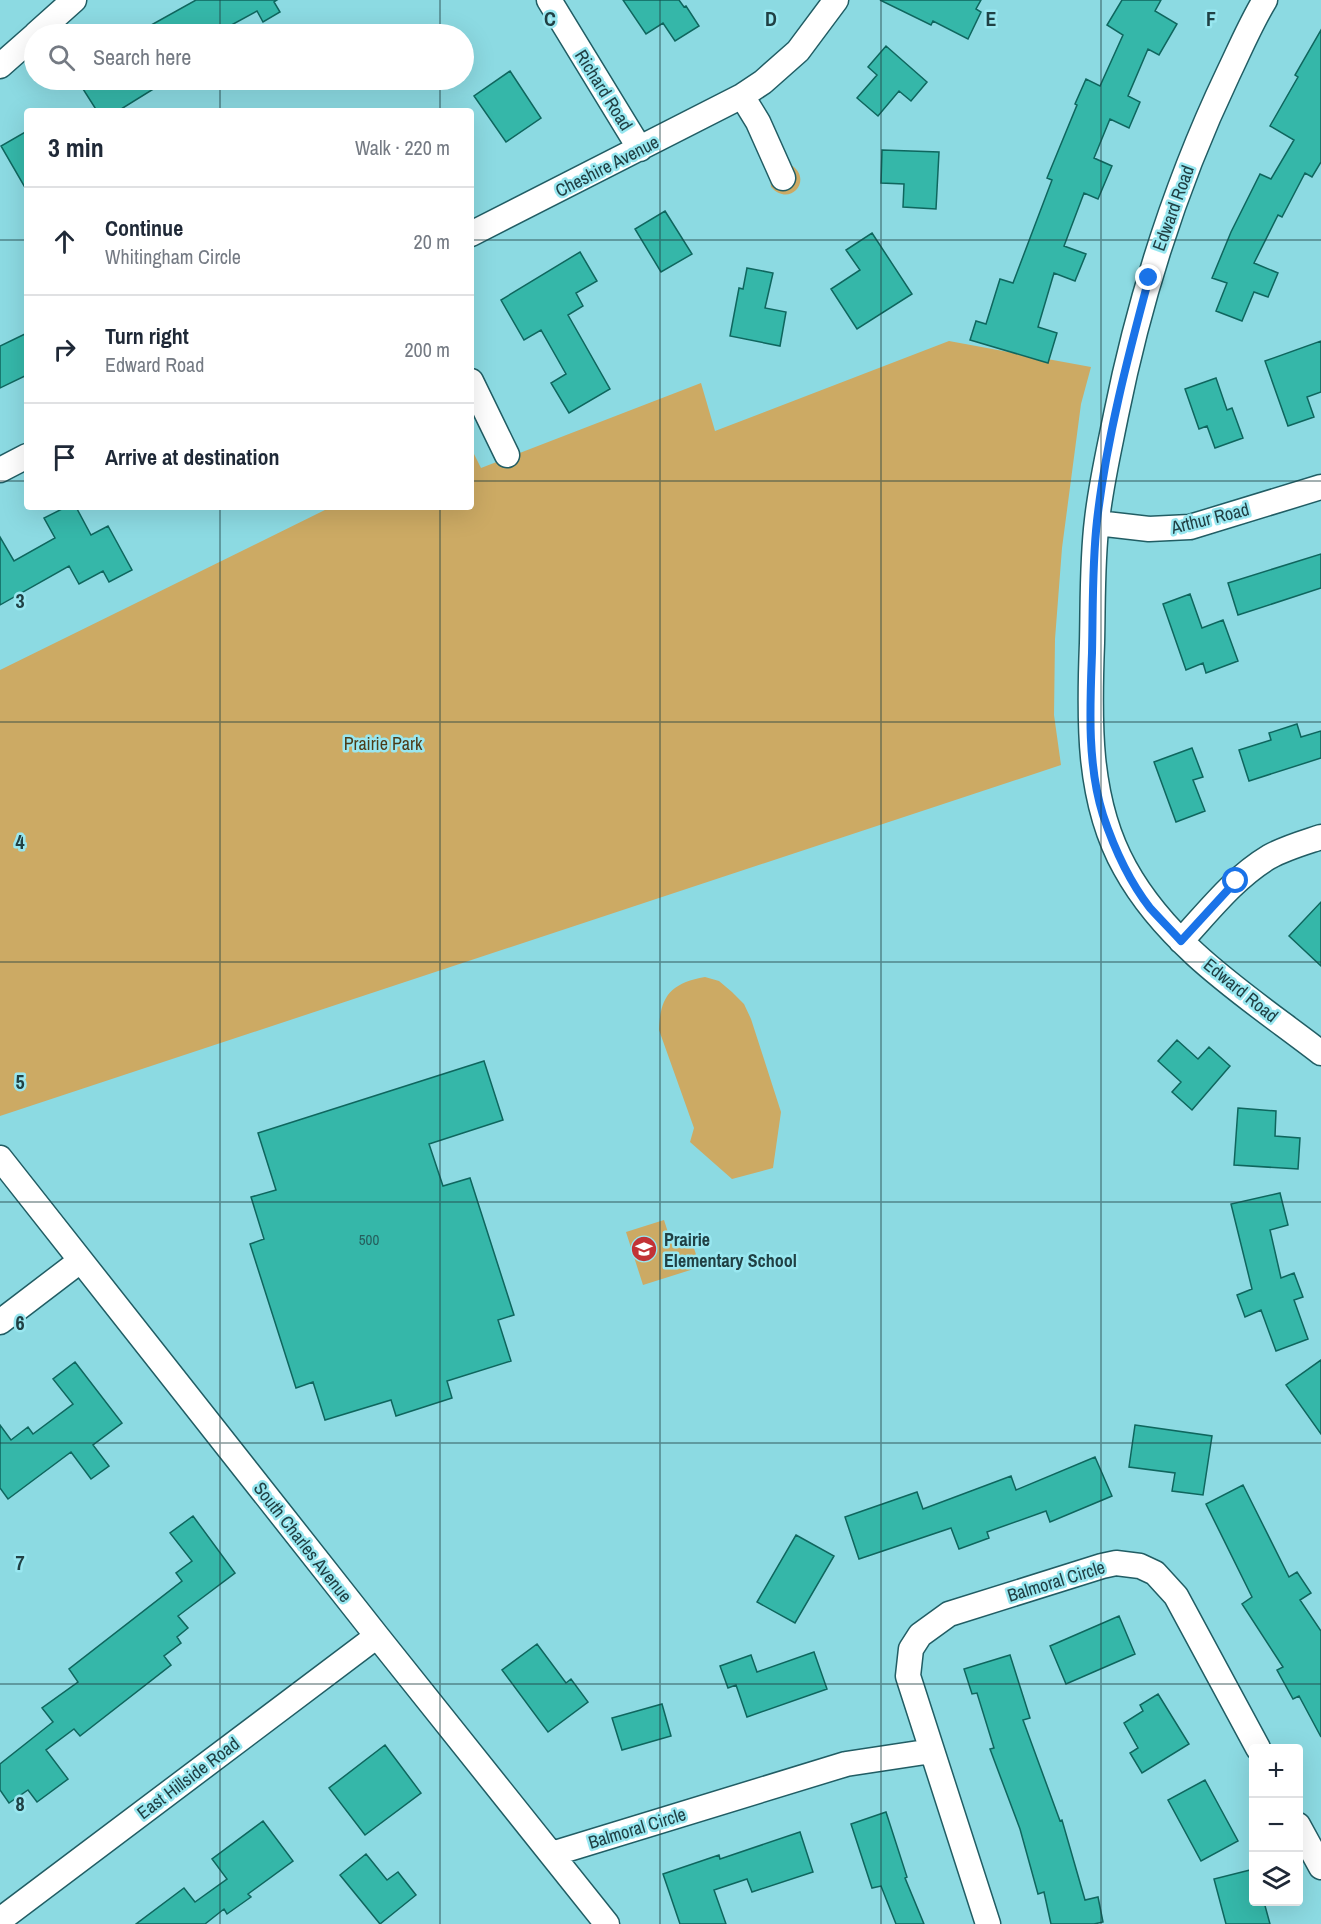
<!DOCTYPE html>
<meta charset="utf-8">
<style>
:root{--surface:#fff;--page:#f2f2f3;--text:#1f2937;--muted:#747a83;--line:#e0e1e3}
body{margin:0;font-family:"Archivo Narrow",sans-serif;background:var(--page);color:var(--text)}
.controls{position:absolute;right:18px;bottom:18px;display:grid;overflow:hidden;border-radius:6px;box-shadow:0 6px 24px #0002}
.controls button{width:54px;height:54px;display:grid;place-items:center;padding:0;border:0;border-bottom:2px solid var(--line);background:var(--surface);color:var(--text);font:30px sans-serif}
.stop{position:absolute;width:18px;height:18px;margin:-14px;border:4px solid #1a73e8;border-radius:50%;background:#fff}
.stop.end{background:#1a73e8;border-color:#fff;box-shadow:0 2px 6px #0008}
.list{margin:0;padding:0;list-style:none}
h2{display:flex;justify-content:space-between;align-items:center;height:78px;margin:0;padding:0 24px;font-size:26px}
h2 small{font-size:20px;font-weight:400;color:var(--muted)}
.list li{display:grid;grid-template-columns:39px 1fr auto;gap:18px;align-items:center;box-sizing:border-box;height:108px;padding:0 24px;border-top:2px solid var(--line)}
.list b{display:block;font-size:22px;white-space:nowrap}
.list p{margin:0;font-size:20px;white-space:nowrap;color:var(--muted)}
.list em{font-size:20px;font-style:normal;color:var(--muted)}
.icon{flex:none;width:33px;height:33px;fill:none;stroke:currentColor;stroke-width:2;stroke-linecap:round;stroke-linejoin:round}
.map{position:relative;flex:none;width:1321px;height:1924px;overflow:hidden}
.search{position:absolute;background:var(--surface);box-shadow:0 6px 24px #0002;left:24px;top:24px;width:450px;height:66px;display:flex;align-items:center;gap:15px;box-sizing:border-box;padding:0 21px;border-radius:33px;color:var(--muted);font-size:22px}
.panel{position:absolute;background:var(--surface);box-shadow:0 6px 24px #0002;left:24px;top:108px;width:450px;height:402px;border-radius:6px}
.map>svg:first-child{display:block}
.green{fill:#ccaa64}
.building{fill:#35b7a9;stroke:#0f665e;stroke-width:1.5}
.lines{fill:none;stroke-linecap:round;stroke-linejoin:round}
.minor-casing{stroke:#215d64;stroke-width:27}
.minor{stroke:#fff;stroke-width:24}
.route{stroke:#1a73e8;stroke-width:8}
.grid{fill:none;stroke:#204044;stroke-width:1.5;stroke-opacity:0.55}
.labels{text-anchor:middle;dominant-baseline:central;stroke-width:5;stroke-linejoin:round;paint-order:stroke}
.number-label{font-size:15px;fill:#255e5d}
.street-label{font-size:18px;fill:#204044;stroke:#99e7f0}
.park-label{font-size:18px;fill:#4d3c18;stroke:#99e7f0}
.poi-label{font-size:18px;font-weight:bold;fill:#204044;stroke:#99e7f0;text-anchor:start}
.grid-label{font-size:20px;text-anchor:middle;font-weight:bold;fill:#204044;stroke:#99e7f0;stroke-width:5;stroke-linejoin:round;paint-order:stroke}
</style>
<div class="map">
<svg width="1321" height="1924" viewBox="0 0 1321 1924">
<rect width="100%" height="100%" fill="#8cdae2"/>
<path class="green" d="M 789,164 C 815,177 791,209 771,187 L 770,177 Z
M 949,341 L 1091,367 L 1081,404 L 1062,548 L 1055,639 L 1054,715 L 1061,765 L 0,1116 L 0,670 L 331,507 L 471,507 L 471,448 L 481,468 L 701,383 L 715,431 Z
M 705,977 L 719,981 L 732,992 L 744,1004 L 751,1019 L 781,1112 L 773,1168 L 732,1179 L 690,1142 L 694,1128 L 659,1030 C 660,996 671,983 705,977 Z
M 664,1220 L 673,1248 L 692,1242 L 700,1267 L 643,1285 L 626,1232 Z"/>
<path class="building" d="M 196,0 L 277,0 L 274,2 L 280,12 L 263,22 L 257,11 L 215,34 L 135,34 Z
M 623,0 L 679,0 L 684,7 L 686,6 L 699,26 L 675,41 L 663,23 L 646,34 Z
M 880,0 L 981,0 L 976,9 L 981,12 L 968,39 L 933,21 L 931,25 Z
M 1122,0 L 1161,0 L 1155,11 L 1177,24 L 1159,55 L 1148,49 L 1128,96 L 1140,102 L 1129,128 L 1110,119 L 1094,158 L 1112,166 L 1098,199 L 1084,193 L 1064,246 L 1086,254 L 1075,281 L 1054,273 L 1038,327 L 1057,333 L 1048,363 L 970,340 L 976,321 L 986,324 L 1000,279 L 1013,283 L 1052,180 L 1047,178 L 1077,105 L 1075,104 L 1086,79 L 1100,86 L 1123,35 L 1107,25 Z
M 1321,30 L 1321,162 L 1312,177 L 1305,173 L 1282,217 L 1278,215 L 1254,263 L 1278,273 L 1268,297 L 1254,292 L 1242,321 L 1216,311 L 1227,283 L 1212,278 L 1231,232 L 1260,174 L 1271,179 L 1294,140 L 1270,126 L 1298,77 L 1295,75 Z
M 886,46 L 927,82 L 911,101 L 899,91 L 878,116 L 857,98 L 877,75 L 868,67 Z
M 510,71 L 541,118 L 506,142 L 474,96 Z
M 98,80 L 168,80 L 118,111 L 97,111 L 83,89 Z
M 27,131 L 27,191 L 1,146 Z
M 882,150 L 939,152 L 936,209 L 903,207 L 904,184 L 881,183 Z
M 665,211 L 692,254 L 661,272 L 635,229 Z
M 872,233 L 912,294 L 857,329 L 831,289 L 860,270 L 846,250 Z
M 580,252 L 597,281 L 576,293 L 583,306 L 568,315 L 610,389 L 569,413 L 551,383 L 566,374 L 541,330 L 524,340 L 501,300 Z
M 747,268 L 773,273 L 765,308 L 786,312 L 780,346 L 730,336 L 739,288 L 743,289 Z
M 27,333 L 27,375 L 0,388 L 0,346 Z
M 1321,341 L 1321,392 L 1307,397 L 1314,417 L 1288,426 L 1265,361 Z
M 1216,378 L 1227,410 L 1232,408 L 1243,438 L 1215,448 L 1207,426 L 1199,429 L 1185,389 Z
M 66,507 L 76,507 L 91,535 L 108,526 L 132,570 L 109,582 L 103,571 L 79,584 L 69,566 L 0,605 L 0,537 L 14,561 L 55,538 L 44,518 Z
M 1321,554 L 1321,588 L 1238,615 L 1228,583 Z
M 1190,594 L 1202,628 L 1223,620 L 1238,661 L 1206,673 L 1203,663 L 1186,670 L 1163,604 Z
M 1297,724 L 1301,737 L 1321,731 L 1321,758 L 1249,781 L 1239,750 L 1271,740 L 1269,733 Z
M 1192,748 L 1203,777 L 1193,780 L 1205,811 L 1176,822 L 1154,762 Z
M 1321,902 L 1321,966 L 1289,936 Z
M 1177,1040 L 1198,1059 L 1209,1047 L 1230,1066 L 1192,1110 L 1172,1092 L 1181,1082 L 1158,1061 Z
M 484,1061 L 503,1120 L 429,1144 L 443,1186 L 470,1178 L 514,1315 L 498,1320 L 511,1361 L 447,1381 L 452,1398 L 396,1416 L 391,1400 L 325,1420 L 313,1382 L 296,1388 L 250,1244 L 264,1239 L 251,1197 L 276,1190 L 258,1133 Z
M 1238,1108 L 1276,1111 L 1275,1136 L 1300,1138 L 1298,1169 L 1234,1165 Z
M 1280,1193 L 1288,1225 L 1270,1230 L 1281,1278 L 1294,1273 L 1303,1297 L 1294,1300 L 1308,1339 L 1276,1351 L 1261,1310 L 1245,1317 L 1237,1295 L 1252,1289 L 1231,1204 Z
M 1321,1360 L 1321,1434 L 1286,1385 Z
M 75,1362 L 122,1423 L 93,1445 L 109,1466 L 91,1479 L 71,1452 L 8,1499 L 0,1488 L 0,1425 L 11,1440 L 28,1427 L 33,1434 L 73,1404 L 53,1379 Z
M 1135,1425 L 1212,1436 L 1203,1495 L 1172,1491 L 1175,1473 L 1129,1467 Z
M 1095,1457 L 1112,1496 L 1050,1522 L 1046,1511 L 987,1532 L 989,1538 L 959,1549 L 951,1528 L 859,1559 L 845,1517 L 917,1492 L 923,1509 L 1011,1476 L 1016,1490 Z
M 1243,1485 L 1289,1577 L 1297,1572 L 1311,1593 L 1300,1600 L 1321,1631 L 1321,1737 L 1299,1696 L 1293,1699 L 1277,1670 L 1283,1667 L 1242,1604 L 1252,1597 L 1206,1504 Z
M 193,1516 L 235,1573 L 178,1616 L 188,1628 L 177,1637 L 181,1643 L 164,1656 L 171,1665 L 80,1736 L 74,1729 L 46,1750 L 68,1779 L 37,1802 L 28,1790 L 9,1803 L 0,1790 L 0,1764 L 53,1722 L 42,1708 L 78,1682 L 69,1669 L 182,1581 L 176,1573 L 192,1561 L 170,1533 Z
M 796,1535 L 834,1556 L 795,1623 L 757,1602 Z
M 1119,1616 L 1135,1654 L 1066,1684 L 1050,1646 Z
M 537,1644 L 566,1683 L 571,1679 L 588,1702 L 548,1732 L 502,1670 Z
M 814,1652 L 827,1689 L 747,1717 L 736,1685 L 728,1688 L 720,1666 L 751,1655 L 757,1672 Z
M 1010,1655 L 1030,1718 L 1023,1720 L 1060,1821 L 1062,1820 L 1085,1900 L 1098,1897 L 1103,1922 L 1094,1924 L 1051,1924 L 1044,1892 L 1038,1894 L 1020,1829 L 990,1749 L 994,1748 L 977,1693 L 972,1694 L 964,1669 Z
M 1158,1694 L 1189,1744 L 1142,1773 L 1130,1753 L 1138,1748 L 1124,1723 L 1143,1711 L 1140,1705 Z
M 662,1704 L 671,1736 L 622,1750 L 612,1718 Z
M 385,1745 L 421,1793 L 365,1835 L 329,1788 Z
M 1205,1780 L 1238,1841 L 1201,1861 L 1168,1800 Z
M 886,1812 L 907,1877 L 905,1878 L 924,1924 L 896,1924 L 881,1886 L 872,1888 L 851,1824 Z
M 263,1821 L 293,1861 L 248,1894 L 251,1897 L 227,1914 L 224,1909 L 205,1924 L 136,1924 L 184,1888 L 195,1902 L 227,1879 L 212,1859 Z
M 800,1832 L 813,1872 L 752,1892 L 747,1879 L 714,1890 L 726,1924 L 680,1924 L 663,1874 L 719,1855 L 720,1859 Z
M 366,1854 L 387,1880 L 398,1872 L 416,1895 L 380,1924 L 340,1875 Z
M 1254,1869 L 1254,1902 L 1264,1902 L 1270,1924 L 1226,1924 L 1214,1879 Z"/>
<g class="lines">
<g class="minor-casing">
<path id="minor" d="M 549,0 L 640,149
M 1265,0 C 1251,23 1240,49 1228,74 C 1176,183 1140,296 1116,415 C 1109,450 1101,484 1097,520 C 1092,560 1093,602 1092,643 C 1089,719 1087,800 1125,868 C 1169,948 1251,999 1321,1053
M 36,34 L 74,0
M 0,66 L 34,36
M 742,96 L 758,122 L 783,178
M 471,234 L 742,96 L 763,82 L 798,51 L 836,0
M 471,381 L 507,455
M 0,470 L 27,456
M 1097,523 L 1149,529 L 1190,527 L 1321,487
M 1181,941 C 1208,912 1234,878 1269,857 C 1285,848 1303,843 1321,837
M 0,1158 L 377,1636 L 607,1924
M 0,1322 L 80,1261
M 1298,1825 L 1321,1867
M 552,1854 L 846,1764 L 932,1751
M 0,1920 L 377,1636
M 988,1924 L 908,1676 L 911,1649 L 920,1635 L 949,1614 L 1102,1566 L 1116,1563 L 1140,1566 L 1155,1573 L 1176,1596 L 1258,1748"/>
</g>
<use href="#minor" class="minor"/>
</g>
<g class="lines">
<path class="route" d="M 1149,278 C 1128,356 1106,441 1097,521 C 1092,565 1093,609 1092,653 C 1090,706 1087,764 1103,815 C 1114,848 1129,881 1150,908 C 1160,919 1171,930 1181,941 L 1236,881"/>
</g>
<path class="grid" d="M 220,0 L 220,34M 440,0 L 440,34M 660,0 L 660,1924M 881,0 L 881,1924M 1101,0 L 1101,1924M 220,80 L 220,111M 440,80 L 440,111M 0,240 L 27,240M 471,240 L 1321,240M 0,481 L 27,481M 471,481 L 1321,481M 220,507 L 220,1924M 440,507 L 440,1924M 0,722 L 1321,722M 0,962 L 1321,962M 0,1202 L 1321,1202M 0,1443 L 1321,1443M 0,1684 L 1321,1684"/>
<defs>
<g id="school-disc" transform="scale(1.35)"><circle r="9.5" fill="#c23336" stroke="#99e7f0"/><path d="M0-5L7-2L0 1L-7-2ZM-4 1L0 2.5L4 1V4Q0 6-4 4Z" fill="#fff"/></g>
</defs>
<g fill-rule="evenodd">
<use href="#school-disc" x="644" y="1249"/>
</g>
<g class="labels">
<g class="number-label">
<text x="369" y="1239">500</text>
</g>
<g class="street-label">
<text transform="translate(604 90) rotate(58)">Richard Road</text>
<text transform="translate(607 166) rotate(-27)">Cheshire Avenue</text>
<text transform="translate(1173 208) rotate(-70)">Edward Road</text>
<text transform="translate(1210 518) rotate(-14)">Arthur Road</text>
<text transform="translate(1241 990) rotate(39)">Edward Road</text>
<text transform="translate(303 1542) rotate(52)">South Charles Avenue</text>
<text transform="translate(1056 1581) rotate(-17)">Balmoral Circle</text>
<text transform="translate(188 1778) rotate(-37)">East Hillside Road</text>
<text transform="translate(637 1828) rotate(-17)">Balmoral Circle</text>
</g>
<g class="park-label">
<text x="383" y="743">Prairie Park</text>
</g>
<g class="poi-label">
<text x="664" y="1239">Prairie<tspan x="664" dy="21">Elementary School</tspan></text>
</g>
</g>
<g class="grid-label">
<text x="550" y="26">C</text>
<text x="771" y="26">D</text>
<text x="991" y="26">E</text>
<text x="1211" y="26">F</text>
<text x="20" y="608">3</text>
<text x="20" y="849">4</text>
<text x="20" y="1089">5</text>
<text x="20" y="1330">6</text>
<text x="20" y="1570">7</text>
<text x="20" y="1811">8</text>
</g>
</svg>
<div class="controls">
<button>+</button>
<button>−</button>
<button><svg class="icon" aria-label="layers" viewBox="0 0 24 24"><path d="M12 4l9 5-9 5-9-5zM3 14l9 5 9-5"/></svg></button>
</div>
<div class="stop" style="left:1236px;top:881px"></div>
<div class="stop end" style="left:1149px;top:278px"></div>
<div class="search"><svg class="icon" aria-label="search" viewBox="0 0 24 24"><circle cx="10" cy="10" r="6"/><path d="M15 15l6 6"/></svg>Search here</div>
<section class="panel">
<h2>3 min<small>Walk · 220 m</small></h2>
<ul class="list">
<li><svg class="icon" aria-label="ahead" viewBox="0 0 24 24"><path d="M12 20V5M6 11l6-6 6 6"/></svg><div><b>Continue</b><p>Whitingham Circle</p></div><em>20 m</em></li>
<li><svg class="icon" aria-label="right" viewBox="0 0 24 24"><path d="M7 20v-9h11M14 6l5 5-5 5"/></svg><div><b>Turn right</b><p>Edward Road</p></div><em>200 m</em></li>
<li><svg class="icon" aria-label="arrive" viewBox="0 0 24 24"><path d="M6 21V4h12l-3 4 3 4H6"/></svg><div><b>Arrive at destination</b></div></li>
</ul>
</section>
</div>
